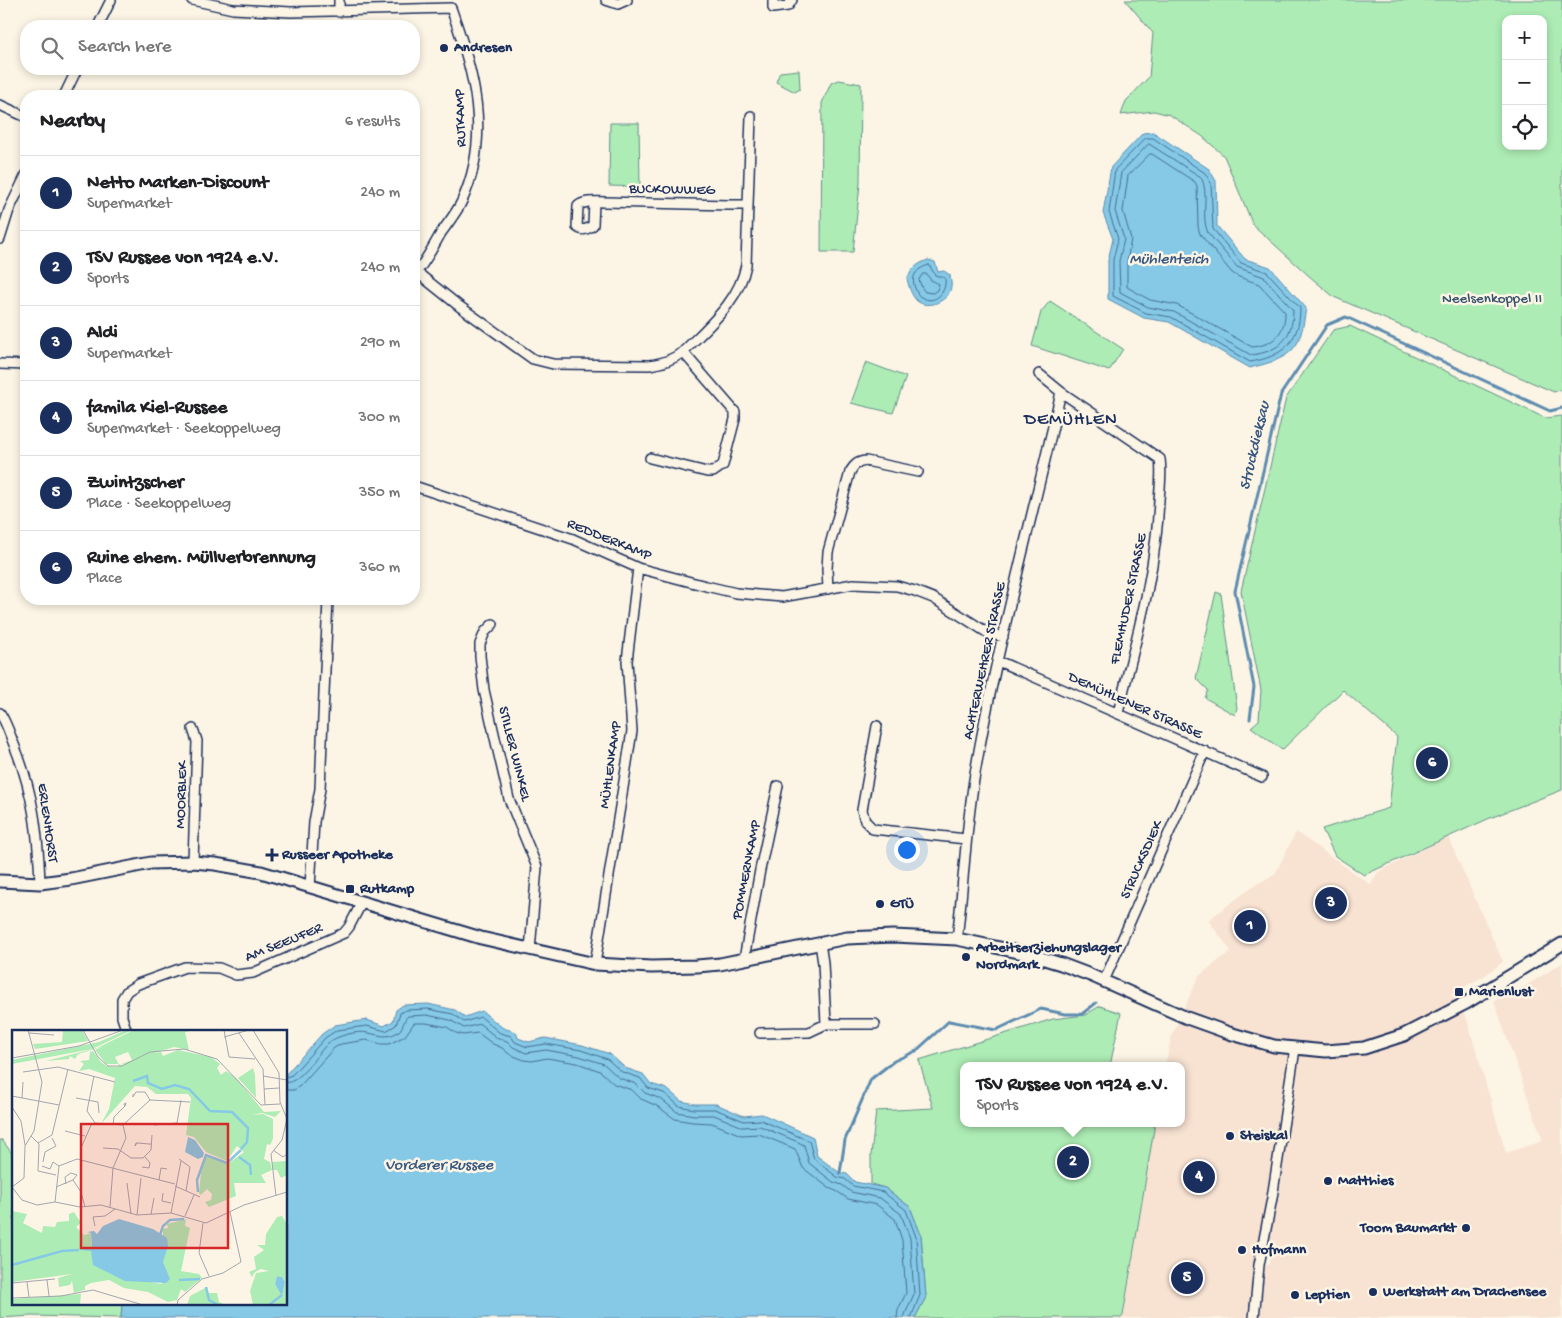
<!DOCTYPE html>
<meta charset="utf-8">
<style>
:root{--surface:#fff;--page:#f2f2f2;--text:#202124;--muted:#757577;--line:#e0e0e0;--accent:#1b2f5e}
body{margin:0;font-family:"Gochi Hand",sans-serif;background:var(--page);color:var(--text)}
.controls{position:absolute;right:15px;top:15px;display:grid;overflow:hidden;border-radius:10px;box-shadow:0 2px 8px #0003}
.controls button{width:45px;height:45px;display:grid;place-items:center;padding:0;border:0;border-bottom:1px solid var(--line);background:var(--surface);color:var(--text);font:25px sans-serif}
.you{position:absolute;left:906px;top:849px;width:18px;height:18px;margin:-12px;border:4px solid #fff;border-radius:50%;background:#1a73e8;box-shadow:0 0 0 8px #1a73e833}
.badge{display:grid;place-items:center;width:32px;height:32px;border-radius:50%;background:var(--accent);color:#fff;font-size:16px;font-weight:700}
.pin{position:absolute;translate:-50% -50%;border:2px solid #fff;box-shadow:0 1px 5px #0006}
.popup{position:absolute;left:960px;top:1062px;width:225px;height:65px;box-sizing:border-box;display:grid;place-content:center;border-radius:10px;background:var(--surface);filter:drop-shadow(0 1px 4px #0005);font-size:16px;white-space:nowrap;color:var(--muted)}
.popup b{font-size:19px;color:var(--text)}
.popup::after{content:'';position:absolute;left:50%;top:100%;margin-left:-10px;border:10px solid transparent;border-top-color:var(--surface)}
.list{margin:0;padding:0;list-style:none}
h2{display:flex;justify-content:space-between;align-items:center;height:65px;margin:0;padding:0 20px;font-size:21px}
h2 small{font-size:16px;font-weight:400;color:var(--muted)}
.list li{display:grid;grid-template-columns:32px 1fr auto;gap:15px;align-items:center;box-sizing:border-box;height:75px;padding:0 20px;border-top:1px solid var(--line)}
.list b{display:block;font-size:19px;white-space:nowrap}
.list p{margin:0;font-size:16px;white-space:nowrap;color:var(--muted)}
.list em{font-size:16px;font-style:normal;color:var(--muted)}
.icon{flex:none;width:28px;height:28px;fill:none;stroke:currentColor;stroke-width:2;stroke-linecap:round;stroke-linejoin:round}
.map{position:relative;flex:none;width:1562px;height:1318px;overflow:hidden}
.search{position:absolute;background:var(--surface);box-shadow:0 2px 8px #0003;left:20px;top:20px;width:400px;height:55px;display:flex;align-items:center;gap:12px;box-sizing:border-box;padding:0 18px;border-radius:20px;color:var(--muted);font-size:19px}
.panel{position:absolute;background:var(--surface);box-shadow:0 2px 8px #0003;left:20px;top:90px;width:400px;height:515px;border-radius:20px}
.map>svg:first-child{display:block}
.built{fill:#f8e2d2;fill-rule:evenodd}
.green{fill:#adecb4;stroke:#648e89;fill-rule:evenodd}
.water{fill:#85c9e6;stroke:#5b8bb0}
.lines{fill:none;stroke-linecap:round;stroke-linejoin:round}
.shore{stroke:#456d94;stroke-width:1}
.stream{stroke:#5b8bb0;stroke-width:3}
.minor-casing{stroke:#1b2f5e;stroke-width:12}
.tertiary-casing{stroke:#1b2f5e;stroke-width:15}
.minor{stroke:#fcf5e5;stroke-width:9}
.tertiary{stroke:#fcf5e5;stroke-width:11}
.poi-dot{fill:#1b2f5e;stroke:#fcf5e5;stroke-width:2}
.labels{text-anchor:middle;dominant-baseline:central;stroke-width:5;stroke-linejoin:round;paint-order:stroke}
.poi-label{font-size:15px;font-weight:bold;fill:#1b2f5e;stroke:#fcf5e5;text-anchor:start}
.street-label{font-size:15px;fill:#1b2f5e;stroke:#fcf5e5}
.park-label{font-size:15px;fill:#38556f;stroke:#fcf5e5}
.water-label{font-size:16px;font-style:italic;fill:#365680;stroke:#fcf5e5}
.quarter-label{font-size:18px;letter-spacing:1px;fill:#1b2f5e;stroke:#fcf5e5}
.inset-river{fill:none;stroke:#85c9e6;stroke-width:2.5}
.inset-road{fill:none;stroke:#a2a6af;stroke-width:1}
.view{fill:#d62828;fill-opacity:0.15;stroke:#d62828;stroke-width:2.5}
.inset-edge{fill:none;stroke:#1b2f5e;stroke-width:2.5}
</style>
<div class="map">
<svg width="1562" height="1318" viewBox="0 0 1562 1318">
<rect width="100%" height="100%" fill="#fcf5e5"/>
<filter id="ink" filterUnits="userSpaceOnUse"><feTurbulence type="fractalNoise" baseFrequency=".02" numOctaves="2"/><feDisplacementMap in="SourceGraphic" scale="10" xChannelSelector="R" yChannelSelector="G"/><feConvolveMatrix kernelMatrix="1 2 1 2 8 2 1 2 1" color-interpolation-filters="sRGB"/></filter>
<g filter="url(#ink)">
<path class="built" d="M 1296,832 L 1371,885 L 1378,872 L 1448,837 L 1503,962 L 1484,976 L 1451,994 L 1467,1019 L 1506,1153 L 1543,1141 L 1494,1001 L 1524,987 L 1562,963 L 1562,1318 L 1121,1318 L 1124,1316 L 1155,1123 L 1182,1123 L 1182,1066 L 1165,1066 L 1172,1035 L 1199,976 L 1231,951 L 1208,920 L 1255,885 L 1275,874 ZM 1258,1244 L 1271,1246 L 1269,1265 L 1254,1264 Z"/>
<path class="green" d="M 1125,0 L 1562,0 L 1562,389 L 1554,392 L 1334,297 L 1308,275 L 1253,225 L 1224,156 L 1202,136 L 1170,115 L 1154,111 L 1121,115 L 1126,101 L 1149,77 L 1153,33 ZM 1506,19 L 1543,19 L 1543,146 L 1506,146 Z
M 799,70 L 800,89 L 795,92 L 776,82 L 780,72 Z
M 839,80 L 861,84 L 860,184 L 853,252 L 821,252 L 822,103 L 831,83 Z
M 610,123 L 639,123 L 640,187 L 609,186 Z
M 1050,301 L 1123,349 L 1109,371 L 1032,346 L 1041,312 Z
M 1350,326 L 1545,418 L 1562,416 L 1562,790 L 1490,818 L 1364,875 L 1335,856 L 1322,829 L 1389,808 L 1397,737 L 1343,690 L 1282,750 L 1251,727 L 1259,720 L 1261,690 L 1241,591 L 1286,398 L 1333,330 Z
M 866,362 L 906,377 L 893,413 L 851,403 Z
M 1216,592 L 1221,594 L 1237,708 L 1235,715 L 1205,698 L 1208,690 L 1196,678 Z
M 1100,1006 L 1121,1013 L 1110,1066 L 964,1066 L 964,1123 L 1155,1123 L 1123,1316 L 1121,1318 L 915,1318 L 926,1297 L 921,1235 L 910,1207 L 885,1188 L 871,1184 L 871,1155 L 876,1111 L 933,1108 L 919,1060 L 1053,1019 L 1085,1015 Z
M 0,1140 L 2,1140 L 14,1156 L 14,1304 L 122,1304 L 121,1318 L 31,1316 L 0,1318 Z"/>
<path class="water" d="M 1153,132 L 1209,169 L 1216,181 L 1217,226 L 1245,259 L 1270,267 L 1306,308 C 1304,320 1302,340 1293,349 C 1282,361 1264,364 1250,368 L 1169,322 L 1144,318 L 1108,299 L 1108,260 L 1113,239 L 1103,213 L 1111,167 L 1143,133 Z
M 928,260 L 935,262 L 938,272 L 944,271 L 950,275 C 950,279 952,283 951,287 C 949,301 928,310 917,301 C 911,295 909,287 907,279 C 912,268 917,264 928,260 Z
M 428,1004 L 455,1010 L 465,1017 L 482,1011 L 503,1028 L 516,1032 L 518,1038 L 529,1042 L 545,1038 L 582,1045 L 610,1054 L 625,1068 L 643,1074 L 651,1084 L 667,1089 L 681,1101 L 695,1104 L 716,1104 L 744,1116 L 762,1114 L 813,1137 L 817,1156 L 840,1173 L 847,1174 L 855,1182 L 885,1188 L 910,1207 L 921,1235 L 926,1297 L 915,1318 L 121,1318 L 122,1304 L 286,1304 L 286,1074 L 322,1034 L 335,1025 L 367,1020 L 384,1026 L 393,1021 L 396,1010 L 403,1005 Z"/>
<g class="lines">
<path class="shore" d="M 1146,138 L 1153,138 L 1205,173 L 1211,183 L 1213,229 L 1241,263 L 1267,272 L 1300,308 C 1300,342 1282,357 1250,362 L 1171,317 L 1146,313 L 1113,296 L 1113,260 L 1118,239 L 1109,212 L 1115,170 Z
M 1149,144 L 1201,177 C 1210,194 1200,216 1208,233 L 1237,267 L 1264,277 L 1293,310 C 1293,339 1278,352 1251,355 L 1174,312 L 1148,307 L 1120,292 L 1119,261 L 1124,239 L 1115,211 L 1121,173 Z
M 1150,154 L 1152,154 L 1195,182 L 1197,186 L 1198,227 L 1200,234 L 1232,273 L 1239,277 L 1259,284 L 1285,312 C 1285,334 1273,345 1252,347 L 1177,305 L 1150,300 L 1127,287 L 1127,262 L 1131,239 L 1123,211 L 1128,176 Z
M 929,265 L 935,275 L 945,278 C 947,291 936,306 921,297 C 918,296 916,291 915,288 C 910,275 918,268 929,265 Z
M 923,274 L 926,274 L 931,280 L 939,284 L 937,290 L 933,293 L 925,292 L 922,288 L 919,280 Z
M 286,1077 L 292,1075 L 325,1038 L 337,1030 L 367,1026 L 386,1031 L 396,1025 L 400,1013 L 406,1010 L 428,1009 L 453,1014 L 464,1022 L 481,1017 L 500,1033 L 511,1036 L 515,1042 L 527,1047 L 546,1044 L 581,1050 L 607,1059 L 622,1072 L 640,1078 L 648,1088 L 664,1093 L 679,1106 L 694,1109 L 715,1109 L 744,1121 L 761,1120 L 809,1141 L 814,1159 L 837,1177 L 845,1179 L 853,1186 L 883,1192 L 906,1210 L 916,1237 L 920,1295 L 911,1318
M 286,1083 C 301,1082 317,1054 328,1043 C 336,1036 358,1030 368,1033 C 381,1035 386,1039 398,1032 C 404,1027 403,1020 408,1016 L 427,1015 L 450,1020 L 464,1028 L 480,1024 L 497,1038 L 507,1041 L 513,1047 L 526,1053 L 546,1050 L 579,1056 L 604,1064 L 619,1078 L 636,1084 L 645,1093 L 661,1099 L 677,1112 L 694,1115 L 714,1115 L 743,1127 L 760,1126 L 798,1142 L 804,1145 L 809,1163 L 833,1182 L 842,1185 L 851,1192 L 880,1198 L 901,1214 L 910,1238 L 914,1294 L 906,1312 L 904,1318
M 286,1090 L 294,1090 L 300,1086 L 334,1048 L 341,1044 L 366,1040 L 381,1044 L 389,1044 L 405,1036 L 414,1023 L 426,1023 L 447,1027 L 456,1033 L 463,1035 L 478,1033 L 493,1044 L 502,1048 L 509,1054 L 524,1060 L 532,1061 L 547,1058 L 577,1063 L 600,1071 L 614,1084 L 632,1090 L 641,1099 L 657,1106 L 675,1119 L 692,1122 L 712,1123 L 741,1135 L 759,1134 L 795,1149 L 803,1168 L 829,1188 L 838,1192 L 848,1199 L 877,1205 L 895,1219 L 902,1240 L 906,1293 L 898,1310 L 897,1318"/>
<path class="stream" d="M 1250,719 L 1254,687 L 1235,591 L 1281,394 L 1327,325 L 1346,317 L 1550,411 L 1562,408
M 840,1173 L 845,1140 L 871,1079 L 894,1061 L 916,1051 L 949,1021 L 996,1030 L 1041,1009 L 1065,1014 L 1082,1014 L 1096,1003"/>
<g class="minor-casing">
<path id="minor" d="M 192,0 L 233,9 L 291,12 L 451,8
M 606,0 L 618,4 L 627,0
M 773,0 L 773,8 L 788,6 L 792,0
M 339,12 L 339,0
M 98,26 L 111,0
M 64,96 L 77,69
M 0,105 L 26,117
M 594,202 L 593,225 C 588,229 583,232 577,227 L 578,206 C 586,200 595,202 605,202 L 729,205 L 748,205
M 0,239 L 9,210 L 26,175
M 414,270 L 459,306 L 533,359 L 553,364 L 649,365 C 663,363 672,360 683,352 C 708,326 739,302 746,265 L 751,116
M 414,275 C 425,263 433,247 441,233 C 448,223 457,212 462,201 C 492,135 474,72 451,8
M 0,364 L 26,365
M 1039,374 L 1061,392 L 1160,459 C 1162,473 1160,487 1159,500 C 1156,573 1135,643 1118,713
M 650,458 L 707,472 L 713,472 L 723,465 L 735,419 L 735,412 L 683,352
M 414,486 L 573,539 L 638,568 L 706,586 L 736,593 L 782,597 L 853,584 L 897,586 L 915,591 L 933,598 L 988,633 L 1003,637
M 828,589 L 827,569 L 828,552 L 850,472 C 854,465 857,462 866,461 L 918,472
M 493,624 L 485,632 L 480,644 L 480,656 L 484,690 L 509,799 L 537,867 L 530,950
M 998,661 L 1262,777
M 0,713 C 6,722 9,732 13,742 C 33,791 38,830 40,883
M 877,726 L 862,810 L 865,821 L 873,829 L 966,839
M 193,729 L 197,741 L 193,862
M 310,887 L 314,822 L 320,789 L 328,599
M 957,939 C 964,880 966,820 977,762 C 999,637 1033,515 1061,392
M 820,943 L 823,963 L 826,1024
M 744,959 L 760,870 L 778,786
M 595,964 L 632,731 L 627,661 L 638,568
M 1104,981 L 1205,751
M 127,1032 L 122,1017 L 122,999 L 127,991 L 138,984 L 185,967 L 219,968 L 236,975 L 253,973 L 344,933 L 349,927 L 362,902
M 760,1033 L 809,1032 L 826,1024 L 875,1024
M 1254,1318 L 1259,1265 L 1272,1198 L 1295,1049"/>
</g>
<g class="tertiary-casing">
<path id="tertiary" d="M 0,881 L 40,883 L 71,879 L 151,863 L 193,862 L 215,864 L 261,872 L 481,938 L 595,964 L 651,967 L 697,966 L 720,964 L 847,938 L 893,936 L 957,939 L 1028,954 L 1061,964 L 1090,975 L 1187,1018 L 1229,1033 L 1274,1046 L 1326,1051 L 1364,1048 L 1404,1035 L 1466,1003 L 1562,944"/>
</g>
<use href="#minor" class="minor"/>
<use href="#tertiary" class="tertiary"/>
</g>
</g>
<g class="poi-dot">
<circle cx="444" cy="48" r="5"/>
<path d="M269.5 847.5h5v5h5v5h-5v5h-5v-5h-5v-5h5z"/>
<rect x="345" y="884" width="10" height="10" rx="2.5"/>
<circle cx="880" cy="904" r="5"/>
<circle cx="966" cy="957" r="5"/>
<rect x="1454" y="987" width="10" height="10" rx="2.5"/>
<circle cx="1230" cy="1136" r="5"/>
<circle cx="1328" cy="1181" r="5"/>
<circle cx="1466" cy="1228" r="5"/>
<circle cx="1242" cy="1250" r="5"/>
<circle cx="1373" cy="1292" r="5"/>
<circle cx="1295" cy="1295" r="5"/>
</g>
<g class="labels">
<g class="poi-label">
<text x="454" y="48">Andresen</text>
<text x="282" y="855">Russeer Apotheke</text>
<text x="360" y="889">Rutkamp</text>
<text x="890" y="904">GTÜ</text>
<text x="976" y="948">Arbeitserziehungslager<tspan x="976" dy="17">Nordmark</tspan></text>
<text x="1469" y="992">Marienlust</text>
<text x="1240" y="1136">Steiskal</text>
<text x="1338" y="1181">Matthies</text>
<text x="1456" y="1228" text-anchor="end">Toom Baumarkt</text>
<text x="1252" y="1250">Hofmann</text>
<text x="1383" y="1292">Werkstatt am Drachensee</text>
<text x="1305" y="1295">Leptien</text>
</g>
<g class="street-label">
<text transform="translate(461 118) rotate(-92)">RUTKAMP</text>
<text transform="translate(672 190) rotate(1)">BUCKOWWEG</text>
<text transform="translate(609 540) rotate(22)">REDDERKAMP</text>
<text transform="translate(1129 599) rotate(-78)">FLEMHUDER STRASSE</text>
<text transform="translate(985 661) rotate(-78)">ACHTERWEHRER STRASSE</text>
<text transform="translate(1135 706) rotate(24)">DEMÜHLENER STRASSE</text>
<text transform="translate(514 754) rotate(76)">STILLER WINKEL</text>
<text transform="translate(611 765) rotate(-82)">MÜHLENKAMP</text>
<text transform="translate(182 795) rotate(-88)">MOORBLEK</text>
<text transform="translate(47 823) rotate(82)">ERLENHORST</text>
<text transform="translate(1142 860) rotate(-66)">STRUCKSDIEK</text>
<text transform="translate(747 870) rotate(-79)">POMMERNKAMP</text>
<text transform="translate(284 943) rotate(-22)">AM SEEUFER</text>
</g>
<g class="park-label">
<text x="1492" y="299">Neelsenkoppel II</text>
</g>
<g class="water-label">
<text x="1169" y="260">Mühlenteich</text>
<text transform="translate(1256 446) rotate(-77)">Struckdieksau</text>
<text x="439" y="1166">Vorderer Russee</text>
</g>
<g class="quarter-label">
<text x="1071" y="420">DEMÜHLEN</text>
</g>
</g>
<g transform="translate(12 1030)">
<rect width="275" height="275" fill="#fcf5e5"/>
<path d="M 51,0 L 70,0 L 76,11 L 23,19 L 21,14 L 50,12 ZM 114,0 L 120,0 L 80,19 L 0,34 L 0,30 L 87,12 ZM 122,0 L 182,0 L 173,2 L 177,20 L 162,17 L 142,23 L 149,22 L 151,26 L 166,20 L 199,27 L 208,34 L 205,38 L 209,45 L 214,41 L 224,48 L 252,82 L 269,81 L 263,87 L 250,83 L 240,85 L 251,84 L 261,89 L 261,109 L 258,115 L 255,114 L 252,129 L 258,132 L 260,140 L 249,145 L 254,153 L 222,153 L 224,166 L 197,177 L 193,172 L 199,170 L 200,164 L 195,159 L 189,165 L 187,163 L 190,132 L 196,125 L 217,133 L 232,122 L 225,116 L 215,131 L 194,122 L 182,107 L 174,105 L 179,68 L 176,64 L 144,64 L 135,57 L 123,56 L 89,94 L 97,79 L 103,48 L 77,39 L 67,41 L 72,34 L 68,31 L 77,30 L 78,22 L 81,21 L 89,32 L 95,36 L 104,37 L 112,34 L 94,34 L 83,20 L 90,17 L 66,24 L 63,29 L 58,26 L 57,29 L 34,31 L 85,18 ZM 116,22 L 120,30 L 107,35 L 103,27 ZM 241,38 L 243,45 L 244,68 L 226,48 ZM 275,131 L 275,145 L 269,148 L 265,140 L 261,140 L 260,132 ZM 0,181 L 15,184 L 11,193 L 30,203 L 31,196 L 43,197 L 45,192 L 57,191 L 57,184 L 62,182 L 69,193 L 64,197 L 72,205 L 79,203 L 80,218 L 73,218 L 79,221 L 85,236 L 100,244 L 149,254 L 156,247 L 151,232 L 151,199 L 156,198 L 155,194 L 174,189 L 173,196 L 178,198 L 169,241 L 187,244 L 190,248 L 173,262 L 169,259 L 165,270 L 156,272 L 136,262 L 112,258 L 97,250 L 79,253 L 73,256 L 73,260 L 62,263 L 60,251 L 58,255 L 47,257 L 46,248 L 60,244 L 0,252 ZM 270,186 L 275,194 L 275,275 L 258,275 L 261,271 L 255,275 L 241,275 L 238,261 L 244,243 L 257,241 L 249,239 L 243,242 L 240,247 L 237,242 L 244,239 L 242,227 L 252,220 L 245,215 L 253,215 L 254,204 L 265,187 ZM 265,246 L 270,247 L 273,252 L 270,265 L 263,254 ZM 195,257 L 196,263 L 205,263 L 207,272 L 214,275 L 175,275 L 178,266 ZM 69,264 L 68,275 L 0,275 L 0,269 Z" fill="#adecb4" fill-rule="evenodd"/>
<path d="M 176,107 L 183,110 L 192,123 L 191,127 L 186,129 L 173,122 ZM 107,189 L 141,199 L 155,208 L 156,216 L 151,232 L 158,249 L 154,253 L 113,251 L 81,235 L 79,221 L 67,220 L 80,218 L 79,203 L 75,202 L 82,201 L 85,204 L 91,196 ZM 265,246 L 270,247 L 273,252 L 270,266 L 263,254 Z" fill="#85c9e6"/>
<path class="inset-river" d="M 121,51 L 135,46 L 136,53 L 150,59 L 163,55 L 177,59 L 198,81 L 220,82 L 236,98 L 235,112 L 229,119M 227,127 L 238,135 L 239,145M 186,162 L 185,150 L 194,125 L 215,133 L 229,120M 148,205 L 151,196 L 158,190 L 172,189M 0,235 L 50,221 L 67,220M 167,250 L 188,249M 194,257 L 197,270 L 206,275M 257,275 L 270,265"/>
<path class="inset-road" d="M 71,0 L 86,27 L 96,36 L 110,36 L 138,22 L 172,19 L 205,29 L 249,75 L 268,74M 212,0 L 217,27 L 243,29M 241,0 L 267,43 L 268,72 L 275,89M 17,3 L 42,5M 227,3 L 251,39 L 253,75M 212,7 L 237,0M 0,28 L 67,16 L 111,0M 11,42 L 46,37 L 103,52M 82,46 L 75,81 L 83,93 L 111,95 L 138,70 L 178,72M 251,46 L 275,50M 252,59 L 267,58M 121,64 L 121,67 L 124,62 L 133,62 L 138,70M 0,66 L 47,75M 10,68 L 11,52M 64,68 L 86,72 L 87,83M 0,77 L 9,91 L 13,115M 144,94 L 142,95 L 165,93 L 169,70M 101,95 L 102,87 L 113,76 L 114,73 L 112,74 L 113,76M 53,101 L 73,106M 19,106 L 27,114 L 26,141 L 44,145M 26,113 L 40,105 L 56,39M 125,113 L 123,116 L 124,113 L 126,113 L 137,114 L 139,114M 91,118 L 106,119 L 119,128 L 131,128 L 139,120 L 140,105M 261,120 L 271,127 L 275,124M 69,128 L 69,118 L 80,93M 167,129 L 178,137 L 174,161M 31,132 L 33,122 L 44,116 L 40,108M 30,136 L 38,139 L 41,132 L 47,136M 130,137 L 137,138 L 138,133 L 133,127M 147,150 L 149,138 L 155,139M 115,153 L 119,184M 54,154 L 53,147 L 59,143 L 65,145 L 61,150M 163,156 L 188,167M 0,157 L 10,170 L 25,175 L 43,172 L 68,177 L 89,175 L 125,185 L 159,183 L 194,193 L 232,175 L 275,162M 0,157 L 12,148 L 13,116 L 22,101 L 30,52 L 16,0M 44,157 L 61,150 L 69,162 L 73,177M 151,163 L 150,171 L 159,173M 264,166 L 259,124 L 270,110 L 275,89M 43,172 L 47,136 L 65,129 L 163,154M 98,177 L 101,138 L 114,108 L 111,95M 159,183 L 169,131M 139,184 L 142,168M 125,185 L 129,148M 173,186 L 182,165M 191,193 L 187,223 L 197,246M 83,196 L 81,187 L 93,186 L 103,179M 35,250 L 37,266M 15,252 L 17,267M 0,253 L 43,249M 0,268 L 49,266 L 81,260 L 131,275M 165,275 L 166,270 L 190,249 L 211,243 L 229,232 L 218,182"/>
<path class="view" d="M 69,94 L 216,94 L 216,218 L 69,218 Z"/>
<rect width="275" height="275" class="inset-edge"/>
</g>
</svg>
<div class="controls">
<button>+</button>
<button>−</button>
<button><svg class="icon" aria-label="locate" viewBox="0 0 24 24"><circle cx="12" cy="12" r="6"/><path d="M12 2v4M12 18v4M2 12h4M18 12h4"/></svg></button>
</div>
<div class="you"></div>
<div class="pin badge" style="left:1250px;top:926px">1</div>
<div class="pin badge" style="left:1073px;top:1162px">2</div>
<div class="popup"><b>TSV Russee von 1924 e.V.</b>Sports</div>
<div class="pin badge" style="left:1331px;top:903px">3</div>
<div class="pin badge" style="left:1199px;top:1177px">4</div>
<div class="pin badge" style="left:1187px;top:1278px">5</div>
<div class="pin badge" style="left:1432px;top:763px">6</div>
<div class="search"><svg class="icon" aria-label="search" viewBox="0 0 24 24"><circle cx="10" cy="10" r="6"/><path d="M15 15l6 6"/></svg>Search here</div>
<section class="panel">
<h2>Nearby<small>6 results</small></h2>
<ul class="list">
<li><span class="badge">1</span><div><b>Netto Marken-Discount</b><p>Supermarket</p></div><em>240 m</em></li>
<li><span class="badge">2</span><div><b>TSV Russee von 1924 e.V.</b><p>Sports</p></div><em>240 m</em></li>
<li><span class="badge">3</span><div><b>Aldi</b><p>Supermarket</p></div><em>290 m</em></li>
<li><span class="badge">4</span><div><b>famila Kiel-Russee</b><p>Supermarket · Seekoppelweg</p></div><em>300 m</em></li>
<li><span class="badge">5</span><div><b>Zwintzscher</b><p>Place · Seekoppelweg</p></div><em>350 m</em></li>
<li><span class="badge">6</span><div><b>Ruine ehem. Müllverbrennung</b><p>Place</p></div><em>360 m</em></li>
</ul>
</section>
</div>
